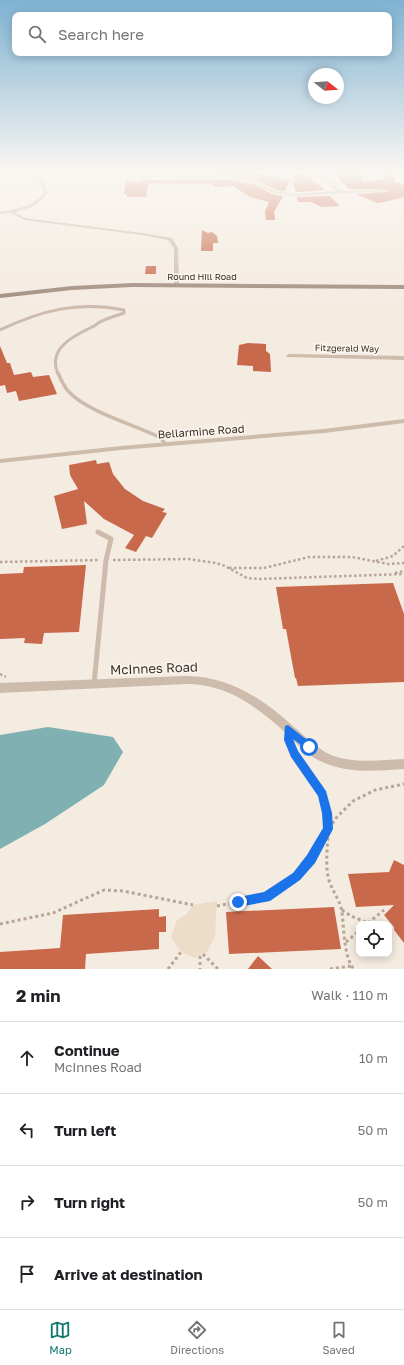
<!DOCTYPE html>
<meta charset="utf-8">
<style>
:root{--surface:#fff;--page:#f6f6f6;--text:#202124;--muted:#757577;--line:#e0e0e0;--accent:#0f766e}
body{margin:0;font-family:"Golos Text",sans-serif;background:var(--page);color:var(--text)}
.controls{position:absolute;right:12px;bottom:12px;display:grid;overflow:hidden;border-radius:8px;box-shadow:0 2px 10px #0003}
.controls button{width:36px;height:36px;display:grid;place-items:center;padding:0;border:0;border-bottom:1px solid var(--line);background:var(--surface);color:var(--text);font:20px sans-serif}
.compass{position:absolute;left:308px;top:68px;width:36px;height:36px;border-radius:50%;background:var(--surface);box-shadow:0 2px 10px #0003;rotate:107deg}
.stop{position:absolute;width:12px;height:12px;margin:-9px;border:3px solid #1a73e8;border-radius:50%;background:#fff}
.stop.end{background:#1a73e8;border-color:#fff;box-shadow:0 1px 4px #0008}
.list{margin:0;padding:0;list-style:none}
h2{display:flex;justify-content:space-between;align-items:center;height:52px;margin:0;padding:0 16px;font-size:17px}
h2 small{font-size:13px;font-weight:400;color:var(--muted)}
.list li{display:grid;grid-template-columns:26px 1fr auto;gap:12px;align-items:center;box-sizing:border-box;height:72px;padding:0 16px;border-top:1px solid var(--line)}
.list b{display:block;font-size:15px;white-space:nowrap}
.list p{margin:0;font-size:13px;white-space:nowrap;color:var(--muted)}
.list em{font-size:13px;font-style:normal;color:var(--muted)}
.icon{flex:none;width:22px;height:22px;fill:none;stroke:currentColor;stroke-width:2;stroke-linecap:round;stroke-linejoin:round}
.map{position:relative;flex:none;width:404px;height:969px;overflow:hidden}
.search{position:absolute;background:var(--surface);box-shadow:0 2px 10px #0003;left:12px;right:12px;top:12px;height:44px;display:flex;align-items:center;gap:10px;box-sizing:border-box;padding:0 14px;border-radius:8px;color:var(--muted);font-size:15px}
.sheet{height:340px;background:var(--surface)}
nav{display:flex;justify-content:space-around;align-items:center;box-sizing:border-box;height:56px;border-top:1px solid var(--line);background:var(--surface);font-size:11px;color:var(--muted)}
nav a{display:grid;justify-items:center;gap:2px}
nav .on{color:var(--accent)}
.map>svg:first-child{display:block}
.plaza{fill:#ecdcc8}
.water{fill:#7fb0b2}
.building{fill:#c8694b}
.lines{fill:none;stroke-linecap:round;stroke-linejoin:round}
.path-far1{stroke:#b9a596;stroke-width:2.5;stroke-dasharray:2.5 2.5;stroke-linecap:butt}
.path{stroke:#b9a596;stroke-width:3;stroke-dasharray:3 3;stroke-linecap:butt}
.lane-far2{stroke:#cdbbac;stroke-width:3}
.lane-far1{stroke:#cdbbac;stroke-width:3.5}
.lane{stroke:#cdbbac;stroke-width:5}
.street{fill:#cdbbac;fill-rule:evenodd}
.secondary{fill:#a18a7d;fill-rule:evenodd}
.route{fill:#1a73e8}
.labels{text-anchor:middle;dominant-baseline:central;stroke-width:3.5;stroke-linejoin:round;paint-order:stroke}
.far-street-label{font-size:9px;fill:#3b302b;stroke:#fbf5ee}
.street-label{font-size:11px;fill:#3b302b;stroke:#fbf5ee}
.near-street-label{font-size:13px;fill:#3b302b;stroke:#fbf5ee}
</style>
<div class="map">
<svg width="404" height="969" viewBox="0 0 404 969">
<rect width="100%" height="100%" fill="#f4ebe1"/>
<path class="plaza" d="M 217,901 L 215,936 L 207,952 L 195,958 L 181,952 L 171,937 L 177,920 L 186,915 L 193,905 Z"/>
<path class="water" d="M 48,727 L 113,737 L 123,752 L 104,785 L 45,824 L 0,849 L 0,735 Z"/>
<path class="building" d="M 144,172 L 255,172 L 290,180 L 285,191 L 276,190 L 257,180 L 232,175 L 143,174 Z
M 332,172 L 364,172 L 361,181 L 383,180 L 382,172 L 394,172 L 395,182 L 404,184 L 404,197 L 380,203 L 377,203 L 356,194 L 385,192 L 388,191 L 388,189 L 349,189 Z
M 295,173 L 304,173 L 325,190 L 296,192 L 292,180 L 296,181 L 293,174 Z
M 141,180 L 232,180 L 254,184 L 272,194 L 283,196 L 274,212 L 275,220 L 266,220 L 265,211 L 269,202 L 250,197 L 233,186 L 214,187 L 212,184 L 148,183 L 146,197 L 127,197 L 127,194 L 124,194 L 126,181 L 141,182 Z
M 330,196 L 340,206 L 322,207 L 311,202 L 298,202 L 297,197 Z
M 202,230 L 208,233 L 212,232 L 217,236 L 218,243 L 213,243 L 213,251 L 201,251 Z
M 146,266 L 156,266 L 156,274 L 145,274 Z
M 248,343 L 266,344 L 266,351 L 270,354 L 271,372 L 253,371 L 253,366 L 237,365 L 239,345 Z
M 0,346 L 7,363 L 10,363 L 14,375 L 31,372 L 33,377 L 49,375 L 57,394 L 19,401 L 16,391 L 7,393 L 5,385 L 0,386 Z
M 96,460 L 97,464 L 109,462 L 113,474 L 125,489 L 143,501 L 165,509 L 162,512 L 167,513 L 152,538 L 146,536 L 136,552 L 125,548 L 134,535 L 104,519 L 84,501 L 87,524 L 62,529 L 54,496 L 78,489 L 70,475 L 69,465 Z
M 86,565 L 79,632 L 44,633 L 42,644 L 24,643 L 25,638 L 0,639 L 0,574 L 23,573 L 24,567 Z
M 393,583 L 404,614 L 404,682 L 298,686 L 296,678 L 295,678 L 286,629 L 283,629 L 276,587 Z
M 394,860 L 404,865 L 404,943 L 394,930 L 394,927 L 384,915 L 394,905 L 356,907 L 348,874 L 389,872 Z
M 334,907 L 341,949 L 229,954 L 226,912 Z
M 159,909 L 159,917 L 166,916 L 166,932 L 159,932 L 159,949 L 86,954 L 85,969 L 0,969 L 0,952 L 60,948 L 63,915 Z
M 258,956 L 272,969 L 248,969 Z"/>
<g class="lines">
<path class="path-far1" d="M 113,560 L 189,559 L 216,563 L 225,566 L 247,578 L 259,579 L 404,574
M 376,561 L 393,556 L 404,546
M 0,562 L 99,560
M 229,568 L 264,568 L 309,557 L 352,557 L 388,564 L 404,563
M 395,573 L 404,571
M 0,674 L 6,677"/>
<path class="path" d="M 291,746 C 300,763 315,777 323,795 C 335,819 323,850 328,876 C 330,889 341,900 342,913 C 344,928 344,959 354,969
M 217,906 L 262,897 L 284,886 L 303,870 L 336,818 L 353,801 L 375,790 L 404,784
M 342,910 L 351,916 L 368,923
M 368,923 L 384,910
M 0,924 L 53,913 L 104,890 L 123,891 L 193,905
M 346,942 L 359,931
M 203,954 L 218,969
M 200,956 L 200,969
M 168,969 L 181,952
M 330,969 L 351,966"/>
<path class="lane-far2" d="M 0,330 C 42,310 78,301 124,310 L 124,313 C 116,316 107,318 100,322 C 97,323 96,326 92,327 C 73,336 47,349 58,374"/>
<path class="lane-far1" d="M 58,373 C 61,380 64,387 69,392 C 88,412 135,425 161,438 L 165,444"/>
<path class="lane" d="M 94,684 L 106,560 L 111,539 L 98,532"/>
<path class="street" d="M 35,172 L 39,172 L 48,192 C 40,204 29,209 15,212 L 25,218 L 142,233 L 172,238 L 178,248 L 179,286 L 174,285 L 174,248 L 168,240 L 142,235 L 24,220 L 11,213 L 0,214 L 0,212 C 16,209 34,207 44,192 Z
M 124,172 L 128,172 L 139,176 L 232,176 L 257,181 L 275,191 L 294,194 L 337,191 L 315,172 L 319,172 L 341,191 L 385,189 L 387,190 L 385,191 L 294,196 L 273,193 L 255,183 L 232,178 L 139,178 L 131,176 Z
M 289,354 L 404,356 L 404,360 L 287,357 L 286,356 Z
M 404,419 L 404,423 L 324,433 L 121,450 L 0,463 L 0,459 L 121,446 L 324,429 Z
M 186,676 C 229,676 263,699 294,727 C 306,737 316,748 331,755 C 353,764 381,760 404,759 L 404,769 C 375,771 347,774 320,761 C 307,755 297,744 287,734 C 257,707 228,684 186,684 L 0,693 L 0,683 Z"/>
<path class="secondary" d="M 132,283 L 404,285 L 404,289 L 132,287 L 72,290 L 0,298 L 0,294 L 72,286 Z"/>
</g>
<linearGradient id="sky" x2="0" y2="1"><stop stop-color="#7eb2d2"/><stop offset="0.56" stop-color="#faf6f2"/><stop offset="1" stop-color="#faf6f2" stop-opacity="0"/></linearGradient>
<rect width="404" height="307" fill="url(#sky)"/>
<path class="route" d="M 288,725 L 312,744 L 314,747 L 312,750 L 309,751 L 293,739 L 298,751 L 326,791 L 332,813 L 333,829 L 315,863 L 300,880 L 270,901 L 238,907 L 234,906 L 232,902 L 234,898 L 264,892 L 293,873 L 307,855 L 323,828 L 322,813 L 318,796 L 291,757 L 284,740 L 285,726 Z"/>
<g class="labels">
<g class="far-street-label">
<text x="202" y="276">Round Hill Road</text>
<text transform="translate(347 348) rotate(1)">Fitzgerald Way</text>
</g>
<g class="street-label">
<text transform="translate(201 431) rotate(-4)">Bellarmine Road</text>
</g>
<g class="near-street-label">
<text transform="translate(154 668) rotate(-2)">McInnes Road</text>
</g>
</g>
</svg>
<div class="controls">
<button><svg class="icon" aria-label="locate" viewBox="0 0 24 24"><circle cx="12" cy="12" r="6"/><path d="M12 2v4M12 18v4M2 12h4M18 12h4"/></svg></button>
</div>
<svg class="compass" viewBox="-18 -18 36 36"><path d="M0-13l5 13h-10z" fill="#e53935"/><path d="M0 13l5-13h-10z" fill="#757577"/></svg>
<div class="stop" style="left:309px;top:747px"></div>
<div class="stop end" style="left:238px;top:902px"></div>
<div class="search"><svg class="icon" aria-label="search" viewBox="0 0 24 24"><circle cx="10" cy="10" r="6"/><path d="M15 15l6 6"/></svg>Search here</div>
</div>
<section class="sheet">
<h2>2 min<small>Walk · 110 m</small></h2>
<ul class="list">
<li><svg class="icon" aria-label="ahead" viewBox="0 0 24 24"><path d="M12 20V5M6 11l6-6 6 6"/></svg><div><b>Continue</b><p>McInnes Road</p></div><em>10 m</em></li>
<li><svg class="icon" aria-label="left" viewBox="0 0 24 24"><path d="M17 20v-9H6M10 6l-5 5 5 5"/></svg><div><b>Turn left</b></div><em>50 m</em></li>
<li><svg class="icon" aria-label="right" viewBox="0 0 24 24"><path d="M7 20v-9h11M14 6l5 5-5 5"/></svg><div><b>Turn right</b></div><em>50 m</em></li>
<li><svg class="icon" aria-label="arrive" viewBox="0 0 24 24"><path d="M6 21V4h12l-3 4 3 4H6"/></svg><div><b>Arrive at destination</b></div></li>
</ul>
</section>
<nav>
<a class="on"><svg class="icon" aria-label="map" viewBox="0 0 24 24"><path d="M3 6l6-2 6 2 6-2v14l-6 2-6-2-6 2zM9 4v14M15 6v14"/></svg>Map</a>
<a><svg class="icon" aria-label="directions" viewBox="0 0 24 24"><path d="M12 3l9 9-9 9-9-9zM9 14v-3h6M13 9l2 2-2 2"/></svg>Directions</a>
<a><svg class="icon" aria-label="saved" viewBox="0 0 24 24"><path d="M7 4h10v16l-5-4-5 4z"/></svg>Saved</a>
</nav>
